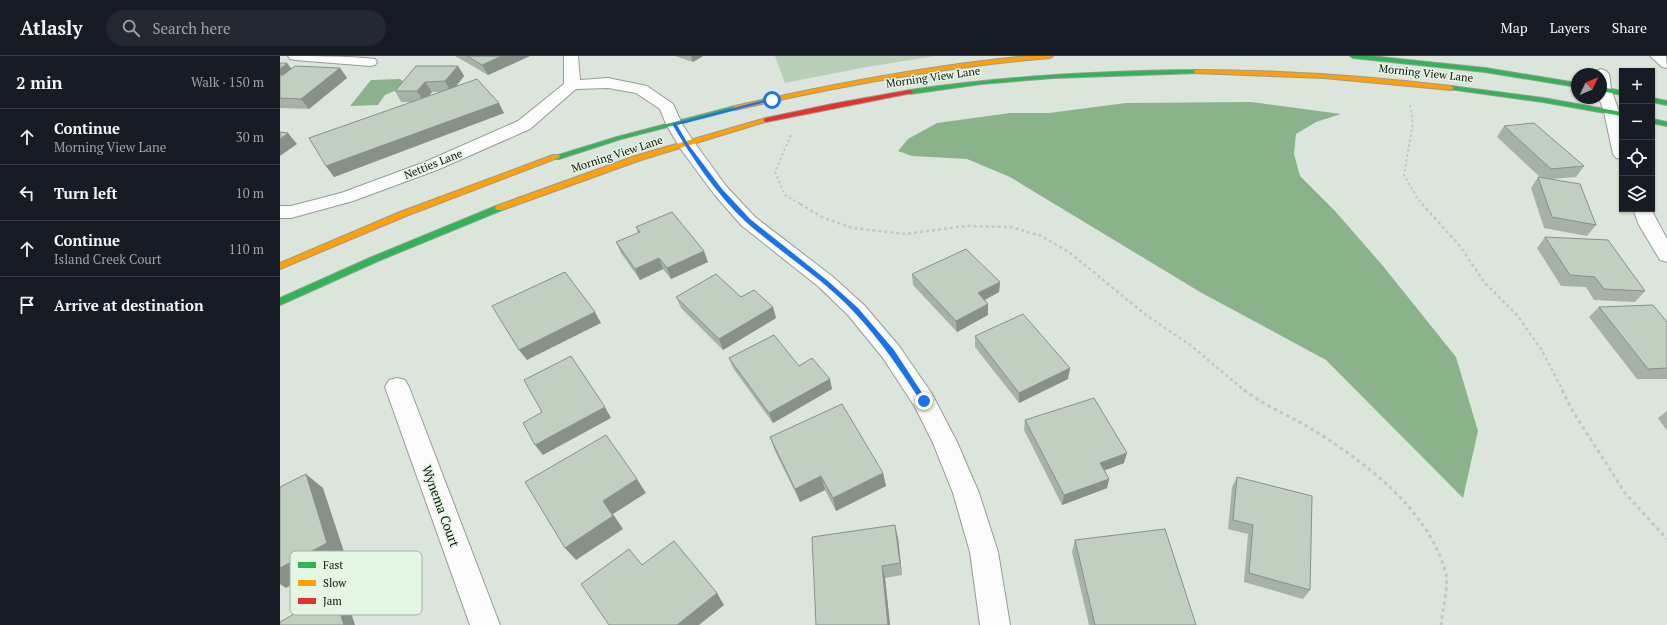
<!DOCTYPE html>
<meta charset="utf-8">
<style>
:root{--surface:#171b24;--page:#242831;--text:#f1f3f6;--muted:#9ea1a6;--line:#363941}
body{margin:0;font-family:"PT Serif",serif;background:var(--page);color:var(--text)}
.controls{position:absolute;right:12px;top:12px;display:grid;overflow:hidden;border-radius:0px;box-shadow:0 1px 3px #0004}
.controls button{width:36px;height:36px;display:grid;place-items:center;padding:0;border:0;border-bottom:1px solid var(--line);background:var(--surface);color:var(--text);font:20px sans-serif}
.compass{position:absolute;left:1291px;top:12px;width:36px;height:36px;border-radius:50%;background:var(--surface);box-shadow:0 1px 3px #0004;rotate:46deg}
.stop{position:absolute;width:12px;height:12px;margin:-9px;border:3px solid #1a73e8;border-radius:50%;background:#fff}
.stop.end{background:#1a73e8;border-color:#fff;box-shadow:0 1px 4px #0008}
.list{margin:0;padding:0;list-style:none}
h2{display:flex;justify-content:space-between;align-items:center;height:52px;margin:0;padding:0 16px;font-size:17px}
h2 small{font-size:13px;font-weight:400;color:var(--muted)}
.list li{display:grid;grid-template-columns:26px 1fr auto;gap:12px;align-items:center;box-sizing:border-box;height:56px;padding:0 16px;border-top:1px solid var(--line)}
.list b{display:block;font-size:15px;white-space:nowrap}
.list p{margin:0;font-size:13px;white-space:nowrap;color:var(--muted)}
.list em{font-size:13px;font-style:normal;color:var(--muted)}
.icon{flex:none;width:22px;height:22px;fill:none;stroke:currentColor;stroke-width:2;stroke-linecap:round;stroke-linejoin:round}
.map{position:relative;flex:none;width:1387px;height:569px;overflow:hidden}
header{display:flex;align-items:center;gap:24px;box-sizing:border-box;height:56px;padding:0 20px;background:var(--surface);border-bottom:1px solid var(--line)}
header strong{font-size:19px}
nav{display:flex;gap:22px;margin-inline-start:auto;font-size:14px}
.search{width:280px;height:36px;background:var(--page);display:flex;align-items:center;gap:10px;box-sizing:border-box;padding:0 14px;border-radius:22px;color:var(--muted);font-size:15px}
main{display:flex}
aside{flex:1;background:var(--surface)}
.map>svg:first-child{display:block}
.green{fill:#b9cfb8}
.water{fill:#8ab38b}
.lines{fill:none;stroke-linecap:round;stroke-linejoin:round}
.street-casing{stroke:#969c96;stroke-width:2}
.fast-casing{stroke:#969c96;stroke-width:2}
.slow-casing{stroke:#969c96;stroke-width:2}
.jam-casing{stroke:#969c96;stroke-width:2}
.path-far2{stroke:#c3c6c3;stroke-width:2;stroke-dasharray:2.5 2.5;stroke-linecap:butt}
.path-far1{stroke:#c3c6c3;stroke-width:2.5;stroke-dasharray:3 3;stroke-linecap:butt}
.path{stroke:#c3c6c3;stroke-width:3;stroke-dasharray:3.5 3.5;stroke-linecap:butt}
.street{fill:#fafbfa;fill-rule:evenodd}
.fast{fill:#30b455;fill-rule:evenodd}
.slow{fill:#ff9f0a;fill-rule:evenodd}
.jam{fill:#e5322d;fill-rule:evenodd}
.wall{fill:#a6b2a6;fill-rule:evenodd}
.shaded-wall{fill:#879187}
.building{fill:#c1cfc1;stroke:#879187}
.route{fill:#1a73e8}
.labels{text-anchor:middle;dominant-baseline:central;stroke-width:3;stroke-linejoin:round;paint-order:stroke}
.far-street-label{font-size:11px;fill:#0c120c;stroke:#e5f6e5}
.street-label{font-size:13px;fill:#0c120c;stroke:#e5f6e5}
.key{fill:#e5f6e5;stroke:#a4b2a4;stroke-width:1}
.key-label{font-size:11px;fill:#0c120c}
</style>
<header>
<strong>Atlasly</strong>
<div class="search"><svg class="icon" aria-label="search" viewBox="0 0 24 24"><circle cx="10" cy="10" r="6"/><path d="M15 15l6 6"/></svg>Search here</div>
<nav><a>Map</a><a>Layers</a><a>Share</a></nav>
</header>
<main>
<aside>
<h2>2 min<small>Walk · 150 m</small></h2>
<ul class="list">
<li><svg class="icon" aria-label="ahead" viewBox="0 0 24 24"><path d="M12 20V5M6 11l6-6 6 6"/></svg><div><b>Continue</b><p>Morning View Lane</p></div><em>30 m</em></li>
<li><svg class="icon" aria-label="left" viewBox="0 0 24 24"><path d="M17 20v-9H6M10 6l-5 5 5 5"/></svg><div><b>Turn left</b></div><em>10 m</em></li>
<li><svg class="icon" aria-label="ahead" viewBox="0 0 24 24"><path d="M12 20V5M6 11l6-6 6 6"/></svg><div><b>Continue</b><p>Island Creek Court</p></div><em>110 m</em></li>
<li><svg class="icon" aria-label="arrive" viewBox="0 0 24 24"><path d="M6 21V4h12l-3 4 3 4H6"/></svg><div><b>Arrive at destination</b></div></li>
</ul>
</aside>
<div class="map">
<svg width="1387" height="569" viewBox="0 0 1387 569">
<rect width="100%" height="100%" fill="#dce5dc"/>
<path class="green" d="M 495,0 L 655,0 L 581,12 L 505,27 Z"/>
<path class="water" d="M 120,23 L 125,27 L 119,33 L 105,39 L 98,49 L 70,50 L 91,24 Z
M 971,46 L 1061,58 L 1036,66 L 1016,78 L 1014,98 L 1020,120 L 1055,155 L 1103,210 L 1176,301 L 1198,375 L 1183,442 L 1046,304 L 920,236 L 730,121 L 687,103 L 632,100 L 618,95 L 628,83 L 657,67 L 730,57 L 769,57 L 846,47 Z"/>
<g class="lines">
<g class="street-casing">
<path id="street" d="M 8,0 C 36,0 68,0 95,3 L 97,6 L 95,9 L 90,10 L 15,4 L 10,3 Z
M 284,0 L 298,0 L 300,24 L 328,22 L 367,30 L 393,48 L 402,68 L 414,86 L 446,130 L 475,161 L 553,221 L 584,249 L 619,290 L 652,338 L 677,386 L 699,437 L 718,496 L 730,569 L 700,569 L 690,496 L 673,437 L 653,387 L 635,351 L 603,302 L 568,259 L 539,231 L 461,169 L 434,138 L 400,92 L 386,68 L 380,53 L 356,37 L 328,32 L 296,33 L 250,73 L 157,114 L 73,145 L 11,162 L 0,162 L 0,150 L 11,150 L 61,137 L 145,106 L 238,65 L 284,28 Z
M 1370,0 L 1386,0 L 1387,12 L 1382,11 Z
M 1321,13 L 1326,15 L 1329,18 L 1331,33 L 1342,64 L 1342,103 L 1336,102 L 1333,98 L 1324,56 L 1319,42 L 1321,42 L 1321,18 L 1313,18 L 1316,15 Z
M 1353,153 L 1371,153 L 1387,183 L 1387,206 L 1380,204 L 1359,169 Z
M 117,322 L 125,324 L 129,331 L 220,569 L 190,569 L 105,331 L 109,324 Z"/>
</g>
<g class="fast-casing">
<path id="fast" d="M 1070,0 L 1090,0 L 1205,12 L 1297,27 L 1297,31 L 1205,16 L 1073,2 Z
M 916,14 L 918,15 L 918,17 L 773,22 L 701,28 L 630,38 L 627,36 L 630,34 C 725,20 820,15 916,14 Z
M 1171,30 L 1263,42 L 1342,56 L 1342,60 L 1263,46 L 1169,33 L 1169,31 Z
M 1321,31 L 1342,35 L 1342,39 L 1321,35 Z
M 1372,42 L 1387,45 L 1387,49 L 1372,46 Z
M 455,50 L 457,51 L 457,53 L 341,83 L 279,103 L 273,103 L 272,101 L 337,81 Z
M 1372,63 L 1387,66 L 1387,70 L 1372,67 Z
M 216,150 L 222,150 L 223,152 L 222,154 L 98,205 L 0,249 L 0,242 L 92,201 Z"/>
</g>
<g class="slow-casing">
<path id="slow" d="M 749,0 L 773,0 L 770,2 C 663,11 559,30 455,54 L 452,52 L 455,50 C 552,28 650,9 749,0 Z
M 916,14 C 1001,14 1086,20 1171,30 L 1174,32 L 1171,34 L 1044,22 L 914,17 L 914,15 Z
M 486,62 L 488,63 L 488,65 L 361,104 L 222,154 L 216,154 L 215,152 L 216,150 L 355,100 Z
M 273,99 L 279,99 L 280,101 L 126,160 L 0,213 L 0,207 L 120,156 Z"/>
</g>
<g class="jam-casing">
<path id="jam" d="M 630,34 L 633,36 L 632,37 L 486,66 L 483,64 L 486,62 L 552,48 Z"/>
</g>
<path class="path-far2" d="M 1130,49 L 1133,67 L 1124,119 L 1138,143 L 1143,149
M 511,79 L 495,116 L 505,139 L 522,149"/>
<path class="path-far1" d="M 520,148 L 544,162 L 573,172 L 625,178 L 686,170 L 731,171 L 761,180 L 789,196 L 866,259 L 909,288 L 965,335
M 1142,148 L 1179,189 L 1205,227 L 1237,259 L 1261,293 L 1283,335"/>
<path class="path" d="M 964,334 C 982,348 1005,358 1025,369 C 1080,402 1149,452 1166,518 C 1169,527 1162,558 1161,569
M 1282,334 L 1292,354 L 1345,437 L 1387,483"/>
<use href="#street" class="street"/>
<use href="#fast" class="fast"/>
<use href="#slow" class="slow"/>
<use href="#jam" class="jam"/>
</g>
<path class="wall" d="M 175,0 L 250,0 L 208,19 Z
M 395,0 L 423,0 L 413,6 Z
M 0,7 L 7,7 L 11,12 L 60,12 L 67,22 L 29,53 L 0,52 Z
M 178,10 L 184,20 L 176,31 L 224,57 L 54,121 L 46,110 L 132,46 L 121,46 L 115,35 ZM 152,36 L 160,36 L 148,40 Z
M 1224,70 L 1304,110 L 1296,121 L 1271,123 L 1316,169 L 1307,180 L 1264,172 L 1251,132 L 1258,121 L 1261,122 L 1217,81 Z
M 356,171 L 428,206 L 391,223 L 383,213 L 360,224 L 341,197 L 336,186 L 358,177 Z
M 1265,181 L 1365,235 L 1355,246 L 1314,244 L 1306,231 L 1281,230 L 1257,192 Z
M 632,218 L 720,226 L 719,236 L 705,244 L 708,248 L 708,259 L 677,276 L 633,229 Z
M 396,241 L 461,241 L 493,251 L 496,262 L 443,294 L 401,252 Z
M 1319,251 L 1387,266 L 1387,323 L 1357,323 L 1309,261 Z
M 695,280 L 788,323 L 739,347 L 695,291 Z
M 449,302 L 519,310 L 552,333 L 493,367 L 453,312 Z
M 1387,355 L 1387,375 L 1378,362 Z
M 745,364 L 844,407 L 824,414 L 829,423 L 827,432 L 782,449 L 744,374 Z
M 490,381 L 603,417 L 606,430 L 556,455 L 545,434 L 520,446 L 495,395 Z
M 957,421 L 1030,534 L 1023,543 L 964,526 L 968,478 L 948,473 L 952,431 Z
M 618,482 L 622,519 L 605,522 L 610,569 L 536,569 Z
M 795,484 L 916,569 L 809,569 L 792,496 Z"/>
<path class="shaded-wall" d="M 222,0 L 250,0 L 208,19 L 202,9 Z
M 411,0 L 423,0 L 413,6 Z
M 7,7 L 15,18 L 0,28 L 0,13 Z
M 178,10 L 184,20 L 171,36 L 165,25 Z
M 60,12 L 67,22 L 29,53 L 21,43 Z
M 145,26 L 152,36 L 144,46 L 137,35 Z
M 219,47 L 224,57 L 54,121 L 46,110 Z
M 8,77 L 17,88 L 0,100 L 0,83 Z
M 424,195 L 428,206 L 391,223 L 387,212 Z
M 379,202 L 383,213 L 360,224 L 355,213 Z
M 720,226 L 719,236 L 697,248 L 698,237 Z
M 708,248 L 708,259 L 677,276 L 676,265 Z
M 493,251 L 496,262 L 443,294 L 439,283 Z
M 315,256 L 321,267 L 247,304 L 239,294 Z
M 790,312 L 788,323 L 739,347 L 739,337 Z
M 550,323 L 552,333 L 493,367 L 489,357 Z
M 325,351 L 331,362 L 263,399 L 255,389 Z
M 847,397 L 844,407 L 818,417 L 820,407 Z
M 603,417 L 606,430 L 556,455 L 553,442 Z
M 26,418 L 43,432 L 65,499 L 6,532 L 0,528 L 0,512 Z
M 541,420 L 545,434 L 520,446 L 515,433 Z
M 357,423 L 366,437 L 333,458 L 343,473 L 296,504 L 285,492 L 323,445 Z
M 829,423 L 827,432 L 782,449 L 784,439 Z
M 615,469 L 618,482 L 622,519 L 620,507 Z
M 602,510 L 605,522 L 610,569 L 608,569 Z
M 53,536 L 67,544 L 75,569 L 64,569 Z
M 437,537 L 444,549 L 419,569 L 397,569 Z"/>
<path class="building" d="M 187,0 L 222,0 L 202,9 Z
M 0,7 L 7,7 L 0,13 Z
M 15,10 L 60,12 L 21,43 L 0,42 L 0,19 L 3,19 Z
M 136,10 L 178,10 L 165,25 L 145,26 L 137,35 L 115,35 Z
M 197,23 L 219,47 L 46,110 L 29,82 Z
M 1254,67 L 1304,110 L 1271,113 L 1224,70 Z
M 0,76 L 8,77 L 0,83 Z
M 1258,121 L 1300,128 L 1316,169 L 1272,161 Z
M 392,156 L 424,195 L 387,212 L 379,202 L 355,213 L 336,186 L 360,176 L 356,171 Z
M 1265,181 L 1328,184 L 1365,235 L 1324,233 L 1315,221 L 1290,219 Z
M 686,193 L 720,226 L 698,237 L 708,248 L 676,265 L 632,218 Z
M 285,216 L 315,256 L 239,294 L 212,250 Z
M 436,218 L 461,241 L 474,234 L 493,251 L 439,283 L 396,241 Z
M 1373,249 L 1387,266 L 1387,312 L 1368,313 L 1319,251 Z
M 743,258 L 790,312 L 739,337 L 695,280 Z
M 494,279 L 519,310 L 532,302 L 550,323 L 489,357 L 449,302 Z
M 291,300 L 325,351 L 255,389 L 243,367 L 262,356 L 244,324 Z
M 814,342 L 847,397 L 820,407 L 829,423 L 784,439 L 745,364 Z
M 562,348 L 603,417 L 553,442 L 541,420 L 515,433 L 490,381 Z
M 326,379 L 357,423 L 323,445 L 333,460 L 285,492 L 245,426 Z
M 26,418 L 47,487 L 0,512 L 0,431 Z
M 957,421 L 1032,440 L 1030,534 L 969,517 L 973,469 L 953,464 Z
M 615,469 L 620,507 L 602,510 L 608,569 L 536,569 L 532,481 Z
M 885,473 L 916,569 L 815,569 L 795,484 Z
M 394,485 L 437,537 L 397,569 L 329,569 L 301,528 L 349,493 L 362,509 Z
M 53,536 L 64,569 L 0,569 L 0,566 Z"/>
<path class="route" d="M 492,42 L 494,44 L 397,69 L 408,88 L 442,133 L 470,163 L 548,225 L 578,252 L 614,294 L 646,343 L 646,347 L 642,347 C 621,315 600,283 573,255 C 541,221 501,197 466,166 C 437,139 412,102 392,68 Z"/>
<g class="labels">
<g class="far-street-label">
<text transform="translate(1146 17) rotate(6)">Morning View Lane</text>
<text transform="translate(653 21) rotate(-8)">Morning View Lane</text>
<text transform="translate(337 98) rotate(-18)">Morning View Lane</text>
<text transform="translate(153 108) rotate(-22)">Netties Lane</text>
</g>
<g class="street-label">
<text transform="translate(161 450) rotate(70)">Wynema Court</text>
</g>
</g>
<rect x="10" y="495" width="132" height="64" rx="6" class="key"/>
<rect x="18" y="506" width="18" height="6" fill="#30b455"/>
<rect x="18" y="524" width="18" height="6" fill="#ff9f0a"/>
<rect x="18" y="542" width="18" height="6" fill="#e5322d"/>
<g class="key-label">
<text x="43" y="513">Fast</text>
<text x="43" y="531">Slow</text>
<text x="43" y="549">Jam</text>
</g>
</svg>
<div class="controls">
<button>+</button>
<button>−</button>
<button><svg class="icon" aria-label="locate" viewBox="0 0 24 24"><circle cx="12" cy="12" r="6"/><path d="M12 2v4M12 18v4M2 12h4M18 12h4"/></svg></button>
<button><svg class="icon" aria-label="layers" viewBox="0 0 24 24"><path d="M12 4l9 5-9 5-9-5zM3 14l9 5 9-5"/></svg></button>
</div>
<svg class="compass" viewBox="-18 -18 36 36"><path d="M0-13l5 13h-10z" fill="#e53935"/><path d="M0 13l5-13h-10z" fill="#9ea1a6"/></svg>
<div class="stop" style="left:492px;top:44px"></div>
<div class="stop end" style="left:644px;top:345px"></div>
</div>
</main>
